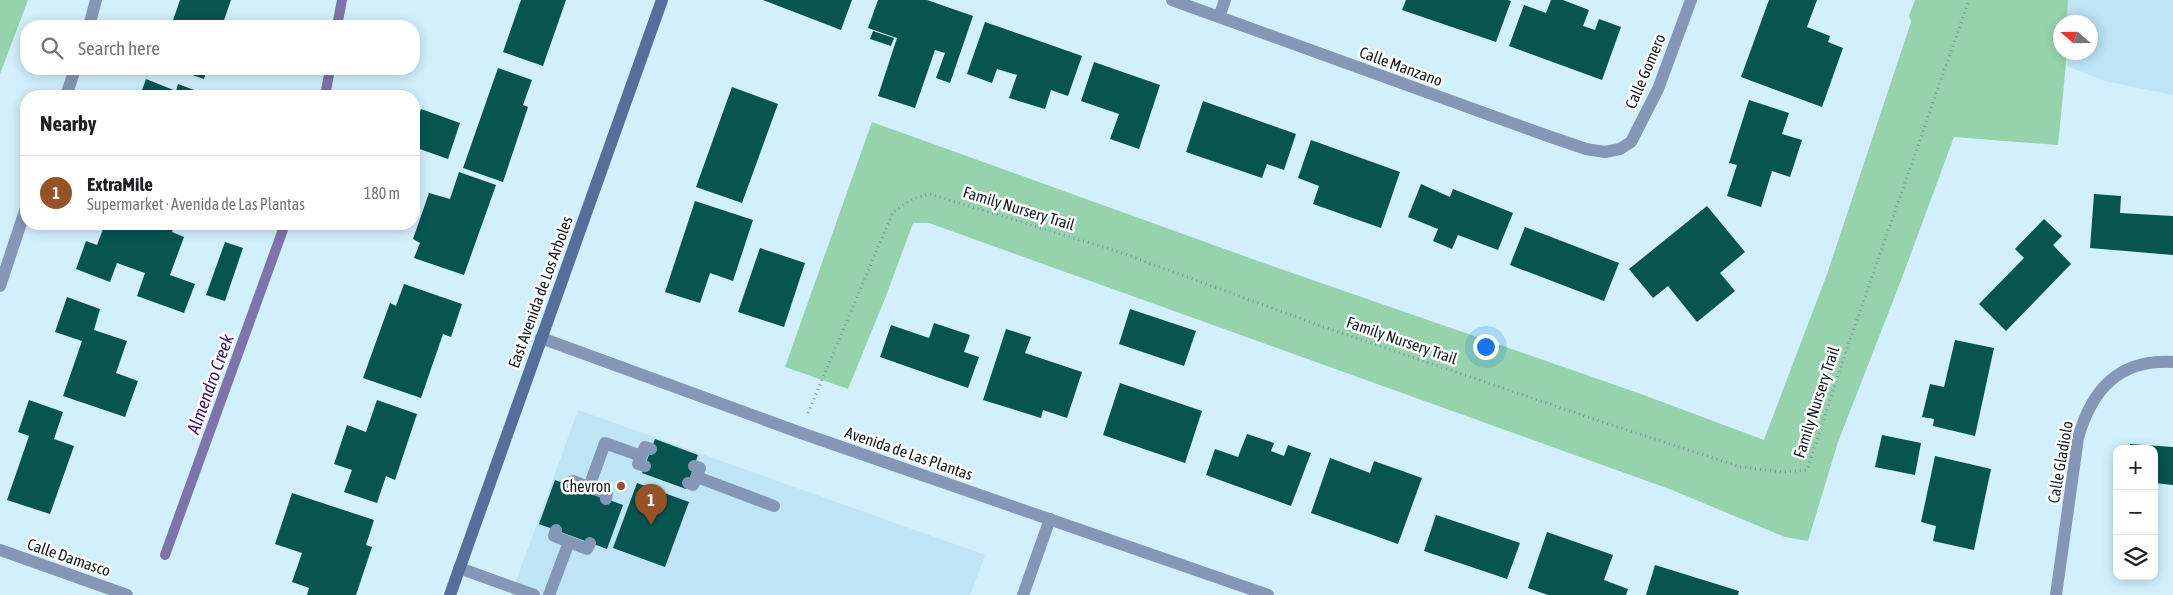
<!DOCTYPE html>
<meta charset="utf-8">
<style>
:root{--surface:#fff;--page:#f2f2f2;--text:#202124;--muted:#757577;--line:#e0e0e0;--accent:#975325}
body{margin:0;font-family:"Asap Condensed",sans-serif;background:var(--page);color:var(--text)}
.controls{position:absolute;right:15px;bottom:15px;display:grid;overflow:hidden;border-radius:10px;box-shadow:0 2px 12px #0003}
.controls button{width:45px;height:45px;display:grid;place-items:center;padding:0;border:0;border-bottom:1px solid var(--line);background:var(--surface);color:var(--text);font:25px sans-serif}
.compass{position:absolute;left:2053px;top:15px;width:45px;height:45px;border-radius:50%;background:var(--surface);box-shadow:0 2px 12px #0003;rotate:290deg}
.you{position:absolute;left:1485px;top:346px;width:18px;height:18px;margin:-12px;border:4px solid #fff;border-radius:50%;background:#1a73e8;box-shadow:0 0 0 8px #1a73e833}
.badge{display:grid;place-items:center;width:32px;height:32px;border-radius:50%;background:var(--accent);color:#fff;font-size:16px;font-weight:700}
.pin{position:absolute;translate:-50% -41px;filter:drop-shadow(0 1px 2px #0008)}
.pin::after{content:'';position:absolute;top:26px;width:18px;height:15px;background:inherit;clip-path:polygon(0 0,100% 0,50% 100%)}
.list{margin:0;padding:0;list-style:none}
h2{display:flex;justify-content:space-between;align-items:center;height:65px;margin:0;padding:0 20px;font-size:21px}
h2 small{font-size:16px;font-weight:400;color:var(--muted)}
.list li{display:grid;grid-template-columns:32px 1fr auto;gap:15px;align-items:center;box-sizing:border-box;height:75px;padding:0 20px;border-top:1px solid var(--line)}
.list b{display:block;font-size:19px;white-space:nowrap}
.list p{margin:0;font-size:16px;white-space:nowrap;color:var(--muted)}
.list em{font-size:16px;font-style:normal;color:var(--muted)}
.icon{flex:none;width:28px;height:28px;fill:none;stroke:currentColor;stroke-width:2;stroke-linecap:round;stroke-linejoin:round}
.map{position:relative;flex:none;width:2173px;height:595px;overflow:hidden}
.search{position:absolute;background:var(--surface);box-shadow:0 2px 12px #0003;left:20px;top:20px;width:400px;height:55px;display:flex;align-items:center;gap:12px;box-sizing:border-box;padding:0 18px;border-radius:20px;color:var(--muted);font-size:19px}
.panel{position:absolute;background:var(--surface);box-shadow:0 2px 12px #0003;left:20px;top:90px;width:400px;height:140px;border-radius:20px}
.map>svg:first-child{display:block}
.built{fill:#bee4f5}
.green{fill:#96d2ac}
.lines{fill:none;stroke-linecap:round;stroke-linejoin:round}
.stream{stroke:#7e73aa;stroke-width:10}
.building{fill:#075452}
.path{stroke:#7e949d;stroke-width:3;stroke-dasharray:1 4;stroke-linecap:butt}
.service{stroke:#8597b6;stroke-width:12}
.minor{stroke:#8597b6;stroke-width:12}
.tertiary{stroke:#8597b6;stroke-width:12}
.secondary{stroke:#556f9b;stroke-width:12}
.poi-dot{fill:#975325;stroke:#fff;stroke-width:2}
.labels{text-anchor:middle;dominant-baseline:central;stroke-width:5;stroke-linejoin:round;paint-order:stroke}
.street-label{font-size:16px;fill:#111c20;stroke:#fff}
.poi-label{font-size:16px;fill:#111c20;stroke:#fff;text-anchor:end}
.water-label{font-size:18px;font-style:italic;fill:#38116c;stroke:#fff}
</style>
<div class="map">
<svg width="2173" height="595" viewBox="0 0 2173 595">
<rect width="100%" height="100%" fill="#d1effc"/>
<path class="built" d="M 2068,0 L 2173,0 L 2173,95 L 2105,81 L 2067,66 L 2067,53 L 2090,52 L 2090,22 L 2067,22 Z
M 578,410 L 985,555 L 970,595 L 511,595 Z"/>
<path class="green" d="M 0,0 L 28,0 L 0,74 Z
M 1915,0 L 2068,0 L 2067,22 L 2060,22 L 2060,52 L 2067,53 L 2058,145 L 1954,137 L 1900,283 L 1838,442 L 1808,541 L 1785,537 L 1672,490 L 929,223 L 913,223 L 886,296 L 848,389 L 785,367 L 872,122 L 1258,261 L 1641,394 L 1764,440 L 1827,274 L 1911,22 L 1909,16 Z"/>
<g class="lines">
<path class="stream" d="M 337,26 L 342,0
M 325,96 L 330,69
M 165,555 L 285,224"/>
</g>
<path class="building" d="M 180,0 L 231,0 L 222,26 L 171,26 Z
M 521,0 L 566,0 L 543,66 L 503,52 Z
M 763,0 L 852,0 L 841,30 Z
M 878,0 L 927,0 L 973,16 L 950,83 L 936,78 L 945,53 L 935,50 L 915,108 L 878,96 L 897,38 L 868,28 Z
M 1406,0 L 1508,0 L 1511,1 L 1496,42 L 1402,10 Z
M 1551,0 L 1563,0 L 1589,10 L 1583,26 L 1595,30 L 1599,19 L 1621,27 L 1602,80 L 1509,46 L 1524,5 L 1546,13 Z
M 1769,0 L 1817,0 L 1807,27 L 1830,36 L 1828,42 L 1843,48 L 1822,107 L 1741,77 Z
M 985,22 L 1082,56 L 1068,96 L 1051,90 L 1045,109 L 1009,98 L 1017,75 L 997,69 L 992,83 L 967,74 Z
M 873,31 L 894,38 L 891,46 L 870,39 Z
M 1094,62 L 1160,85 L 1139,149 L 1110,139 L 1119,114 L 1081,101 Z
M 498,68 L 532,80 L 523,105 L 528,107 L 503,182 L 463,168 Z
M 175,69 L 207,69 L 204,79 Z
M 146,79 L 176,91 L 178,84 L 210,96 L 140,96 Z
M 732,87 L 778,104 L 742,203 L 696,187 Z
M 1749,100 L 1789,113 L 1782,134 L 1802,140 L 1790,177 L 1772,171 L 1761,207 L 1727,196 L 1737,165 L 1729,163 Z
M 1203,101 L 1296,134 L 1284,170 L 1267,164 L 1262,178 L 1186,152 Z
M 421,109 L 460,123 L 448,159 L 414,147 L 414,132 Z
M 1311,140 L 1400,172 L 1381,228 L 1313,204 L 1319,186 L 1298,178 Z
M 459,172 L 496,185 L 464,275 L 414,258 L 420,243 L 413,239 L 429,193 L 450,199 Z
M 1421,184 L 1450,197 L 1453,189 L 1513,213 L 1498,250 L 1458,235 L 1452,249 L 1433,241 L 1438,229 L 1408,217 Z
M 2094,194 L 2121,196 L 2120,213 L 2173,216 L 2173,255 L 2090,248 Z
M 695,201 L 753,220 L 733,281 L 710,273 L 700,303 L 665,292 Z
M 1707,206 L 1745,252 L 1720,273 L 1735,291 L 1697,322 L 1668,286 L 1653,298 L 1629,269 Z
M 2044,219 L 2062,236 L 2053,245 L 2071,264 L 2006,331 L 1979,304 L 2024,258 L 2015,249 Z
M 105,224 L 175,224 L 172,232 L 184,237 L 170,275 L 195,284 L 184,313 L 137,296 L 145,273 L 117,263 L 110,282 L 76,269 L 86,241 L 97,245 Z
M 1525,227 L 1619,263 L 1604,301 L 1510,265 Z
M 225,242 L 243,248 L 225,301 L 206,295 Z
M 760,248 L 805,263 L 784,327 L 738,312 Z
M 404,284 L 462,304 L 451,337 L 443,334 L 421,398 L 363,378 L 390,303 L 396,306 Z
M 67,297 L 100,309 L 94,330 L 127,341 L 116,373 L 138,381 L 125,417 L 63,396 L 82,341 L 55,332 Z
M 1130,309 L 1196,331 L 1184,366 L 1119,344 Z
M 934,323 L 970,335 L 964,352 L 979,357 L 968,388 L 880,357 L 891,325 L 929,338 Z
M 1006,329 L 1031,337 L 1025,353 L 1082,372 L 1067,418 L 1043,410 L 1041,418 L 983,400 Z
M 1955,340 L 1994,348 L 1975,436 L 1933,426 L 1934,419 L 1922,417 L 1930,384 L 1944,387 Z
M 1120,383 L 1202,411 L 1185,463 L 1103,435 Z
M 29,400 L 63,412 L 54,439 L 74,446 L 50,514 L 7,500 L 29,436 L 18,432 Z
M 377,400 L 417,414 L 395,480 L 386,476 L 377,503 L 344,492 L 352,470 L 334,464 L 347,425 L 366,432 Z
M 1247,434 L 1274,443 L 1271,451 L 1284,456 L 1288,445 L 1311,453 L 1291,506 L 1206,475 L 1215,449 L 1238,457 Z
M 1882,435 L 1921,443 L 1915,475 L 1875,467 Z
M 655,439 L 698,455 L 686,489 L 642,473 Z
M 2130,444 L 2173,447 L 2173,485 L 2154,483 L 2154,449 L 2130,449 Z
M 1935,456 L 1991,469 L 1974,550 L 1933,541 L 1936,526 L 1921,522 Z
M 1330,458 L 1370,473 L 1374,461 L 1422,478 L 1398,544 L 1311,513 Z
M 555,480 L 623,505 L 607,549 L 539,524 Z
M 637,483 L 689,502 L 665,567 L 613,548 Z
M 292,493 L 374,520 L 366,545 L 372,547 L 356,595 L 307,595 L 309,588 L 292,582 L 302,553 L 275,544 Z
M 1436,515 L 1520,543 L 1507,579 L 1424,551 Z
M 1547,532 L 1613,555 L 1604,580 L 1628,589 L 1626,595 L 1548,595 L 1528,588 Z
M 1655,565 L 1739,591 L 1738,595 L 1646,595 Z"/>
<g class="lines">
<path class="path" d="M 808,413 L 893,212 L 912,199 L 930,194 L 1119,252 L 1321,326 L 1605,423 L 1741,467 L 1782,472 L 1807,470 L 1846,351 L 1969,0"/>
<path class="service" d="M 645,466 L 638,464 L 645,447 L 651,449
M 697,477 L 774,506
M 688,483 L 693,485 L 700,468 L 694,466
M 571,486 L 573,481 L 607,494 L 606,499
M 589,487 L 605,443 L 641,456
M 556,530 L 554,536 L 587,549 L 590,543
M 459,568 L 534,595
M 549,595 L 569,542"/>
<path class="minor" d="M 1172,0 L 1548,136 L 1586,149 L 1605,152 L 1620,149 L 1631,142 L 1658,89 L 1691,0
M 1219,17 L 1225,0
M 89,26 L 96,0
M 66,96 L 75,69
M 0,286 L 26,208
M 0,550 L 127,595
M 1023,595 L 1050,519
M 2056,595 L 2078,438 C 2092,389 2119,359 2173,362"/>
<path class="tertiary" d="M 541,338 L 801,433 L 1268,595"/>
<path class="secondary" d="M 450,595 L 662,0"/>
</g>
<circle class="poi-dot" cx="621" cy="486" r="5"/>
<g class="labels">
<g class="street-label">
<text transform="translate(1401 66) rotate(20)">Calle Manzano</text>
<text transform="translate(1645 71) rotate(-67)">Calle Gomero</text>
<text transform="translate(1019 208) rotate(17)">Family Nursery Trail</text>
<text transform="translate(540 292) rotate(-70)">East Avenida de Los Arboles</text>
<text transform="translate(1402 340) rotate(19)">Family Nursery Trail</text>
<text transform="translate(1816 402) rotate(-72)">Family Nursery Trail</text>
<text transform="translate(909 453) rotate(19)">Avenida de Las Plantas</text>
<text transform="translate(2060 462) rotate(-80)">Calle Gladiolo</text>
<text transform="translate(69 557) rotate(19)">Calle Damasco</text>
</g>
<g class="poi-label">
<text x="611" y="486">Chevron</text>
</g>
<g class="water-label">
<text transform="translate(210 384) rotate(-70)">Almendro Creek</text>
</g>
</g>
</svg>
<div class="controls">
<button>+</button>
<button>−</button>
<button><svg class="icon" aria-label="layers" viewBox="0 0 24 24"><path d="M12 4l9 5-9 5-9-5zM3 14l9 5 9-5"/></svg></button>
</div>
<svg class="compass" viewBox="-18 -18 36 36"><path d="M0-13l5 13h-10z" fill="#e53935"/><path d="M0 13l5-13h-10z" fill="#757577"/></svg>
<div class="you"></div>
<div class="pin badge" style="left:651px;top:525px">1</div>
<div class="search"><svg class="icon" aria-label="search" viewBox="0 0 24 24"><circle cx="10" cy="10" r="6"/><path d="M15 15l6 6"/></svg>Search here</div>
<section class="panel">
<h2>Nearby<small></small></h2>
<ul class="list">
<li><span class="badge">1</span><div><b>ExtraMile</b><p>Supermarket · Avenida de Las Plantas</p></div><em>180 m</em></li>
</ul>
</section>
</div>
